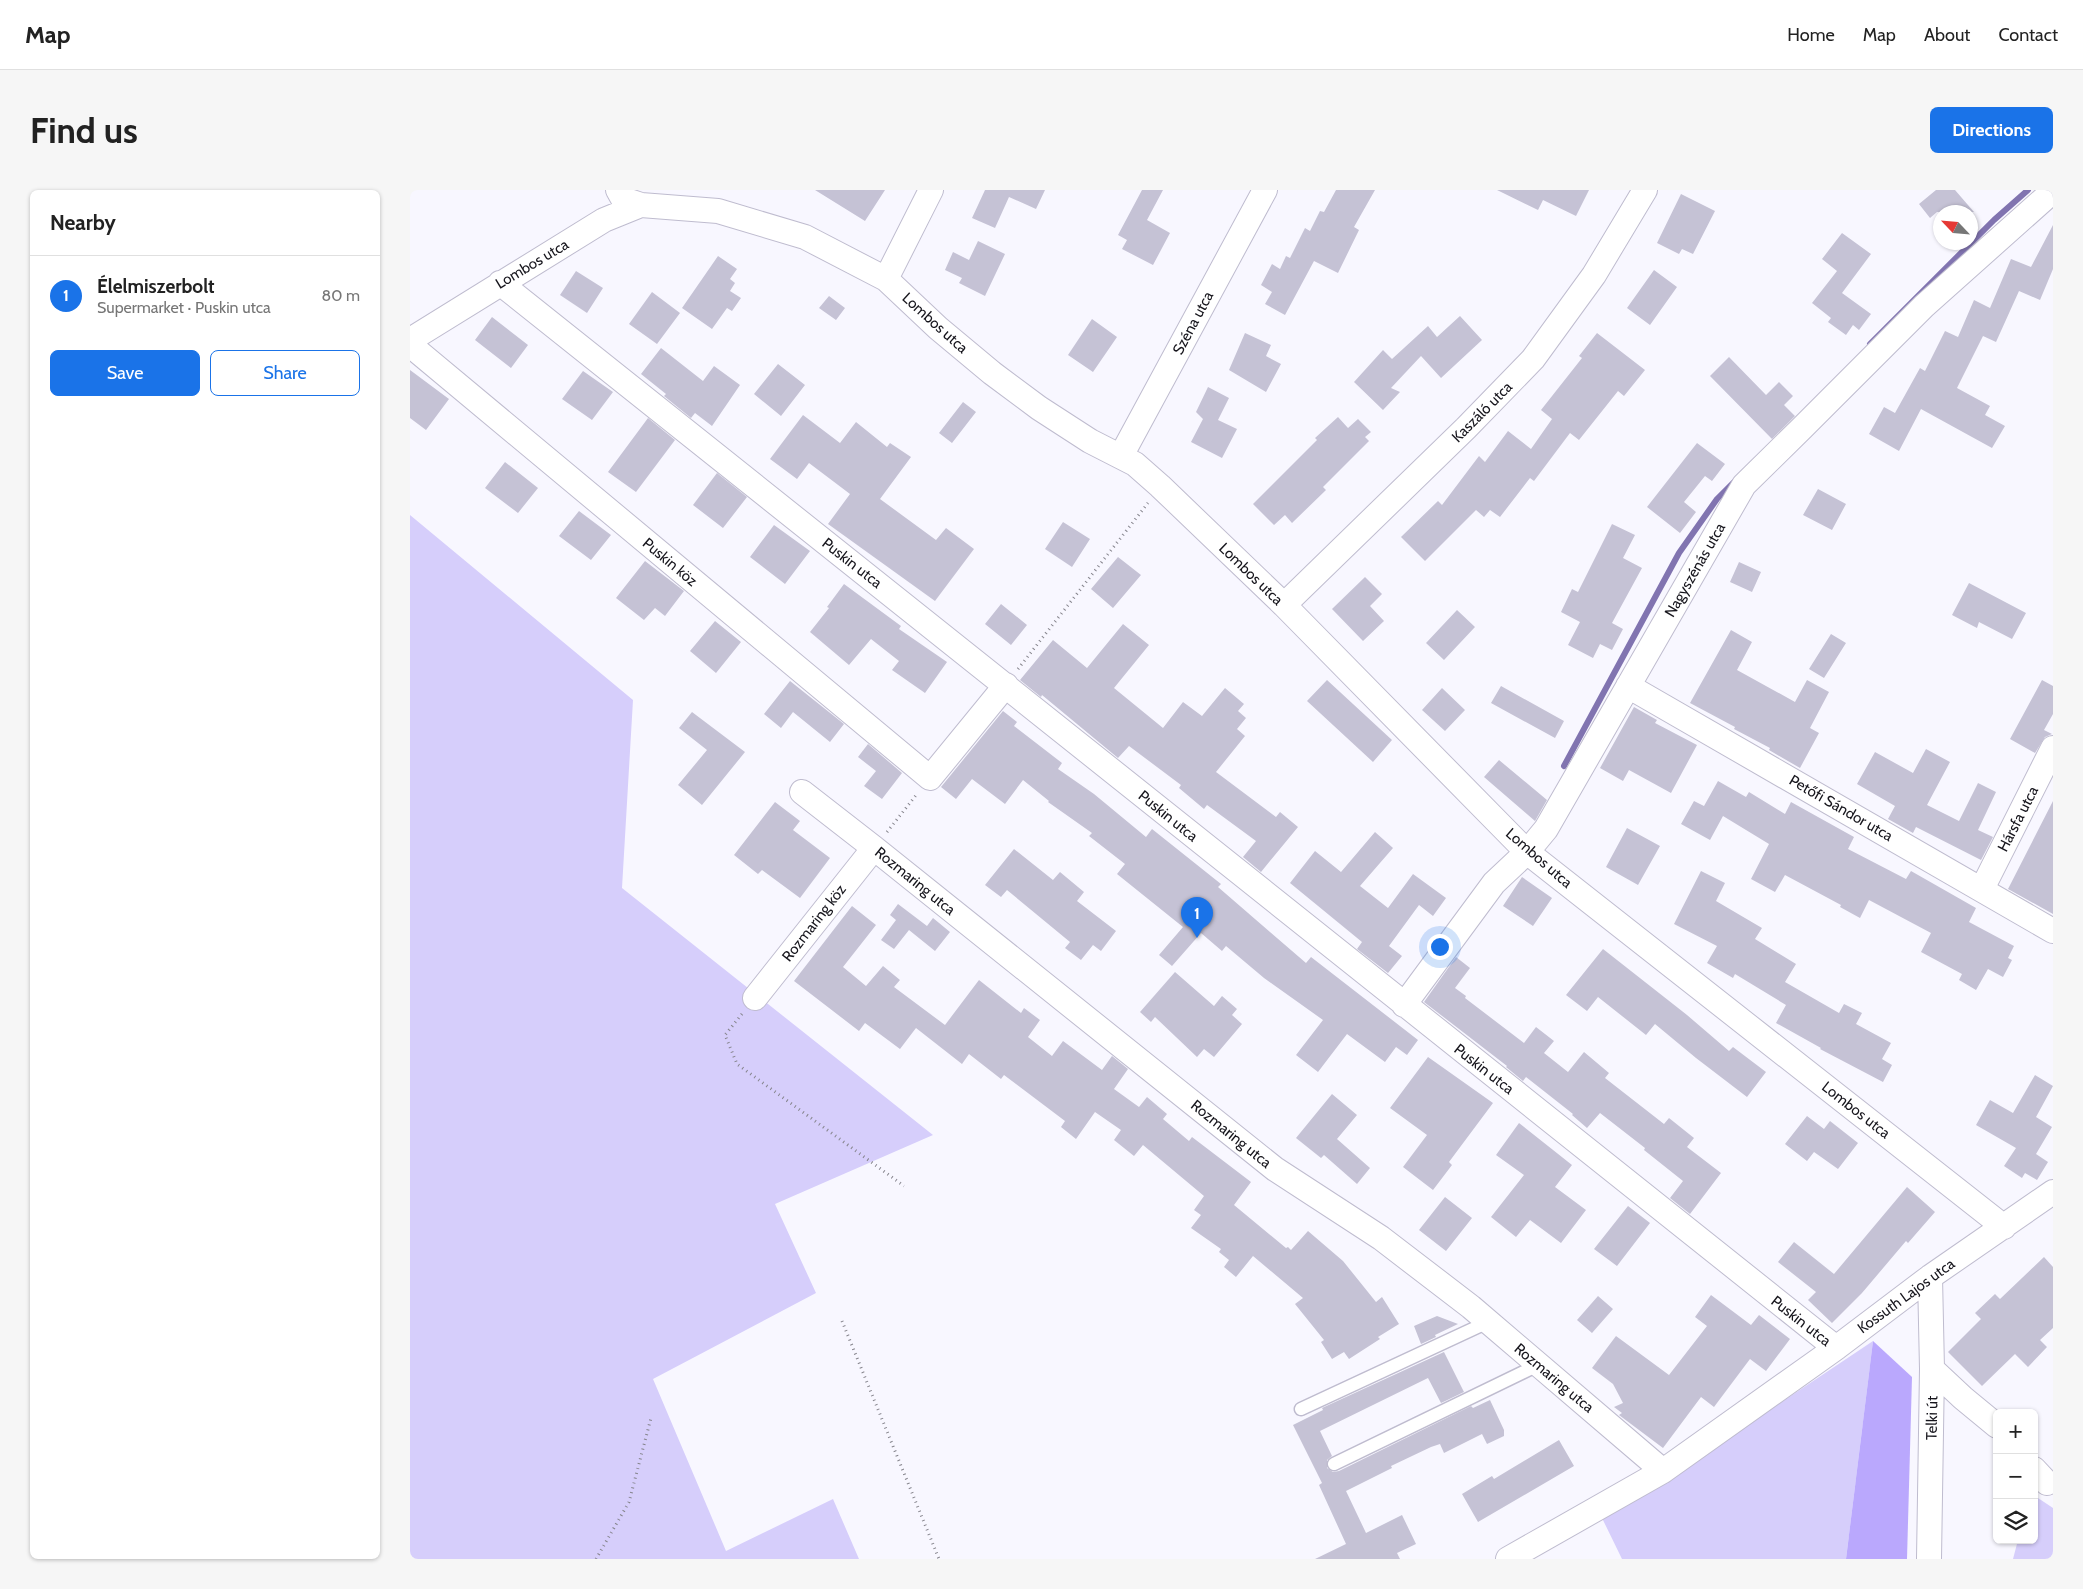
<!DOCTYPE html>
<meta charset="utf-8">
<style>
:root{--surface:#fff;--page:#f6f6f6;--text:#222;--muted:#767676;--line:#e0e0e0;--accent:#1a73e8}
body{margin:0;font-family:Cabin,sans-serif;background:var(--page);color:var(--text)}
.controls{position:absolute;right:15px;bottom:15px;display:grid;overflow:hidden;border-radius:8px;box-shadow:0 1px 4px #0004}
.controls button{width:45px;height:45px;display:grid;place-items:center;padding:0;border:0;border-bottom:1px solid var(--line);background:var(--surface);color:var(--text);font:25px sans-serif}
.compass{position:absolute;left:1523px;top:15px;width:45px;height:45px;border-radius:50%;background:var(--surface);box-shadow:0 1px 4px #0004;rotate:296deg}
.you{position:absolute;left:1029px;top:756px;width:18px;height:18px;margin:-12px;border:4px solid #fff;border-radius:50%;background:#1a73e8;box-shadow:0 0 0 8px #1a73e833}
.badge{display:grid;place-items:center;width:32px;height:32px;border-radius:50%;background:var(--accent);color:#fff;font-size:16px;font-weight:700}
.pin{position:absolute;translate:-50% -41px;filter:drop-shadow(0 1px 2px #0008)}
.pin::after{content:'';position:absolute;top:26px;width:18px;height:15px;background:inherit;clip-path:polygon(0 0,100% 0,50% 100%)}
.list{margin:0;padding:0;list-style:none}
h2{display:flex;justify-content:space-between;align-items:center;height:65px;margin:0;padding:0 20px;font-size:21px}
h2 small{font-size:16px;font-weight:400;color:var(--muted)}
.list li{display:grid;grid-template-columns:32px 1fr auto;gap:15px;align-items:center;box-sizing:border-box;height:80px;padding:0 20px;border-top:1px solid var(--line)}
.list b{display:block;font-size:19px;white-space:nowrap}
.list p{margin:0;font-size:16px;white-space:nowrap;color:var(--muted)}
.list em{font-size:16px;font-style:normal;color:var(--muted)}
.actions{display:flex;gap:10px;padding:15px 20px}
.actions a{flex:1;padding:11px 0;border:1px solid var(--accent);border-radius:8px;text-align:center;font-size:18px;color:var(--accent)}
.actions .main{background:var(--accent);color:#fff}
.icon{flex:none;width:28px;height:28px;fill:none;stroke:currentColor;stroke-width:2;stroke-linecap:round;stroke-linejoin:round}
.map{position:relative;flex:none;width:1643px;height:1369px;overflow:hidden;border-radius:8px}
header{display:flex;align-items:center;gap:30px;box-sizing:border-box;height:70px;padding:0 25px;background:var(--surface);border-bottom:1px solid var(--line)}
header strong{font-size:24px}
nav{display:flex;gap:28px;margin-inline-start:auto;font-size:18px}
.intro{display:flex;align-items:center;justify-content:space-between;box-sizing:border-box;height:120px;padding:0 30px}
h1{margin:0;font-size:35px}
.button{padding:12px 22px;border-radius:8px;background:var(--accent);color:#fff;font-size:18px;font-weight:700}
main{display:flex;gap:30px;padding:0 30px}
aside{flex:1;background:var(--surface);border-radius:8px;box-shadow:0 1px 4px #0004}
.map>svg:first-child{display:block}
.green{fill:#d6cefb}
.forest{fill:#baa8fd}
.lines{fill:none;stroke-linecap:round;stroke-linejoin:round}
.stream{stroke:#8174b0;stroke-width:6}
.building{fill:#c5c2d5}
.service-casing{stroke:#bfbccf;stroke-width:15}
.minor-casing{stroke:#bfbccf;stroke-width:26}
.path{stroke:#86858d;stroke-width:3;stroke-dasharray:1 4;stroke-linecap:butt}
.service{stroke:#fff;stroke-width:12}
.minor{stroke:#fff;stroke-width:24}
.labels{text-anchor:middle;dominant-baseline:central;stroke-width:4.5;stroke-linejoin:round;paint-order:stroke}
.street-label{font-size:15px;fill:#16151c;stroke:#fff}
</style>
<header>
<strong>Map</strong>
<nav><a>Home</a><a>Map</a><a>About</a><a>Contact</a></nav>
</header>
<div class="intro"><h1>Find us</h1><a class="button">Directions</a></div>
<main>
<aside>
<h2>Nearby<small></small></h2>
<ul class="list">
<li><span class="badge">1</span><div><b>Élelmiszerbolt</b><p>Supermarket · Puskin utca</p></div><em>80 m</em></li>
</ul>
<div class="actions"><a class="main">Save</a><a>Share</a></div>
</aside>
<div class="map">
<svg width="1643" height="1369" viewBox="0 0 1643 1369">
<rect width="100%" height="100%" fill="#f8f7ff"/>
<path class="green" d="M 0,325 L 223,510 L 212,698 L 523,945 L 365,1014 L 406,1103 L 243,1189 L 316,1361 L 423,1309 L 449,1369 L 0,1369 Z
M 1463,1151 L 1436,1369 L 1212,1369 L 1192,1328 L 1240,1300 Z
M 1628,1308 L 1643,1318 L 1643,1369 L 1603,1369 L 1608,1350 L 1624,1350 L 1624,1309 Z"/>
<path class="forest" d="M 1463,1151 L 1502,1187 L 1497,1369 L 1436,1369 Z"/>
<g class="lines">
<path class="stream" d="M 1460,154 L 1584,30 L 1618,0
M 1154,576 L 1269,363 L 1307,309 L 1325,291"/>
</g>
<path class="building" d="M 405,0 L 475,0 L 455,31 Z
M 575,0 L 635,0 L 626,19 L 599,7 L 585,38 L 562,28 Z
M 732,0 L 753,0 L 737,30 L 760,43 L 743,75 L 712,59 L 717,50 L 708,45 Z
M 926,0 L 965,0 L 944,37 L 949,40 L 928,83 L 904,71 L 875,125 L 855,114 L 862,102 L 851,95 L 862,74 L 870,79 L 876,66 L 880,68 L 895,38 L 900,41 L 910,21 L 914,22 Z
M 1087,0 L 1179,0 L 1166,26 L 1133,10 L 1128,20 Z
M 1526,0 L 1545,0 L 1564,22 L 1527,22 L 1520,28 L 1509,14 Z
M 1271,4 L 1305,21 L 1283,64 L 1272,59 L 1269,64 L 1247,53 Z
M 1643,35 L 1643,79 L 1630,110 L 1609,101 L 1586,152 L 1573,146 L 1547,198 L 1580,216 L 1575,225 L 1595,236 L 1582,258 L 1511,219 L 1489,261 L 1459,244 L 1474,217 L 1485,223 L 1510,178 L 1515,181 L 1535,141 L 1548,147 L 1564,110 L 1580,118 L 1601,69 L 1621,77 Z
M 1432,43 L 1461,64 L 1432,103 L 1461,124 L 1449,140 L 1443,135 L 1436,145 L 1418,132 L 1421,128 L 1402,113 L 1427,81 L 1412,69 Z
M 568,51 L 595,64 L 575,106 L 549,93 L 552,88 L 535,80 L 543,62 L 559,70 Z
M 308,66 L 327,79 L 320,89 L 325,93 L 320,101 L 331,108 L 322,121 L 317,118 L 302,139 L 272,118 Z
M 1244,80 L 1267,97 L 1240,135 L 1217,118 Z
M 166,81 L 193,98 L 177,123 L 150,105 Z
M 242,102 L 270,123 L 247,154 L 219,134 Z
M 419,106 L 435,118 L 426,130 L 409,118 Z
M 1050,126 L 1072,150 L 1031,188 L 1011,166 L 981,198 L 990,202 L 973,220 L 944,192 L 973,160 L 982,169 L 1018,136 L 1027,147 Z
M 82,127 L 118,155 L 101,178 L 65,150 Z
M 682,129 L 707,147 L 683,182 L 658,165 Z
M 835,143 L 861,155 L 856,166 L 871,174 L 856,202 L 819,180 Z
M 1187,143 L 1235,180 L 1214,206 L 1208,201 L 1169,250 L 1160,243 L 1124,291 L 1120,288 L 1090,327 L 1080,320 L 1074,327 L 1066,320 L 1015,371 L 991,347 L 1028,311 L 1032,315 L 1069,266 L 1075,272 L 1098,241 L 1121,259 L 1142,229 L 1131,220 L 1172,168 L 1169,166 Z
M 251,158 L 293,191 L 304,176 L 330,195 L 302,236 L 285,223 L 281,228 L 254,206 L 256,204 L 231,184 Z
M 1319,167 L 1356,205 L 1369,192 L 1383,206 L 1374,215 L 1385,226 L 1362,249 L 1300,186 Z
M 368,174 L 395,195 L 371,226 L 344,204 Z
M 0,180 L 39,209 L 16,240 L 0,228 Z
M 173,181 L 203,202 L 182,230 L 152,209 Z
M 798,197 L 819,208 L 808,230 L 827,239 L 812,268 L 781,252 L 793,229 L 786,222 Z
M 553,212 L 566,222 L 542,253 L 529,243 Z
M 393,225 L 430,253 L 446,232 L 477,257 L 480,253 L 501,267 L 470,309 L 526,350 L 536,338 L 564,359 L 525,411 L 418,334 L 440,304 L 399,273 L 387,289 L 360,269 Z
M 928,227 L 938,238 L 948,229 L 961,242 L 955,247 L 959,251 L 913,297 L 916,300 L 882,333 L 875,325 L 864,335 L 843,314 L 907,250 L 905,248 Z
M 238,228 L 265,250 L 226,302 L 198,282 Z
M 1287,253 L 1315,274 L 1302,291 L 1295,286 L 1274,312 L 1286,322 L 1270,343 L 1237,317 Z
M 95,272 L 128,298 L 108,323 L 75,298 Z
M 307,283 L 337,307 L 313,338 L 283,315 Z
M 1408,299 L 1436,314 L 1422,340 L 1393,325 Z
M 169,321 L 201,345 L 181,370 L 149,346 Z
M 653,332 L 680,349 L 662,377 L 635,359 Z
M 1202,334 L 1225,345 L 1213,368 L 1232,378 L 1202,433 L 1213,439 L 1202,460 L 1190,454 L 1183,468 L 1158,455 L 1170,432 L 1151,422 L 1162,399 L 1168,402 Z
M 364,335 L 400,361 L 375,394 L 340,367 Z
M 708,367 L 731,385 L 703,418 L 681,399 Z
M 235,371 L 274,401 L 255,426 L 245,418 L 234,430 L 206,408 Z
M 1329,372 L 1351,382 L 1342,402 L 1320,392 Z
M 955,387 L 972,404 L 960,416 L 974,431 L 953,451 L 922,419 Z
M 1559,393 L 1616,423 L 1602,449 L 1569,432 L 1567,438 L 1542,425 Z
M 434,394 L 491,436 L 489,439 L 537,472 L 515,503 L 482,480 L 489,471 L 461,449 L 439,475 L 400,442 L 419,418 L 417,417 Z
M 591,414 L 617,435 L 601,455 L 575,434 Z
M 1047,420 L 1065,437 L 1034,470 L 1016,453 Z
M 305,431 L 331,452 L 306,483 L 280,461 Z
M 713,434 L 739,455 L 704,498 L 753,538 L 773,512 L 792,526 L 815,498 L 834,514 L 828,521 L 836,528 L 827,539 L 835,546 L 806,582 L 866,627 L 870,622 L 888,637 L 851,682 L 833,667 L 846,651 L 797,615 L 794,619 L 769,598 L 771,595 L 719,556 L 708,568 L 632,505 L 631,507 L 610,490 L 643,450 L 677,478 Z
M 1321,440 L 1342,452 L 1327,480 L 1385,512 L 1397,490 L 1419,502 L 1400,538 L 1409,543 L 1390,578 L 1359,560 L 1360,558 L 1324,539 L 1325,537 L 1280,513 Z
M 1421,444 L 1436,453 L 1414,488 L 1399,479 Z
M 917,490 L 982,550 L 963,572 L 897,511 Z
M 1632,490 L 1643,496 L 1643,524 L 1634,540 L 1642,544 L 1635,547 L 1625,563 L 1600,549 Z
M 380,491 L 434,534 L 420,552 L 383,522 L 371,538 L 354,524 Z
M 1091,496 L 1154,531 L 1145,548 L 1081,513 Z
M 1032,498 L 1055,520 L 1035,541 L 1012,520 Z
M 1224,517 L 1247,530 L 1245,533 L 1287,555 L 1261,603 L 1219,580 L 1213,591 L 1190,578 Z
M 593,521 L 607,532 L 604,536 L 652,573 L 648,579 L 684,604 L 736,647 L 742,639 L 811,694 L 808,697 L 896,773 L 901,767 L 1008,850 L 997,865 L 986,857 L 975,872 L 937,844 L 908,882 L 886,865 L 913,830 L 854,788 L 816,756 L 812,761 L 791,743 L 762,776 L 749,765 L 773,737 L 707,684 L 715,674 L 679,646 L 682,643 L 638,612 L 639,611 L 613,590 L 595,614 L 562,589 L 546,609 L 531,597 Z
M 282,522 L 335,562 L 292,615 L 268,595 L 297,560 L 269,538 Z
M 458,554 L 492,583 L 472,609 L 454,596 L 466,581 L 448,567 Z
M 1516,559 L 1540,572 L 1517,615 L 1549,631 L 1568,593 L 1586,602 L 1568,640 L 1583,647 L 1571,670 L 1506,637 L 1503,643 L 1478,629 L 1485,616 L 1447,594 L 1465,562 L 1503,583 Z
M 1089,570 L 1137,610 L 1125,631 L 1074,587 Z
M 1308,591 L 1336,607 L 1339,602 L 1375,624 L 1381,612 L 1444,647 L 1438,659 L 1496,689 L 1501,681 L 1566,718 L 1559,732 L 1604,756 L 1598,768 L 1602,770 L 1593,787 L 1578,779 L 1566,800 L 1549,790 L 1552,784 L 1511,762 L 1521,743 L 1459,710 L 1450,728 L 1430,717 L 1431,715 L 1375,685 L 1365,702 L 1341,689 L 1359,654 L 1313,626 L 1300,650 L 1271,634 L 1284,611 L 1294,616 Z
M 1643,611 L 1643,724 L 1598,699 Z
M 365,612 L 390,631 L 383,640 L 420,668 L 390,708 L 352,680 L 348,684 L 324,665 Z
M 1217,638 L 1250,656 L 1228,695 L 1196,677 Z
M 965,642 L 983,658 L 950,696 L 978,718 L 1003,684 L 1036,708 L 1023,726 L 1009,715 L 979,756 L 992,766 L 978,783 L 947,759 L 952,752 L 880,693 L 905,661 L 931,682 Z
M 604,659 L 643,690 L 650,682 L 674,702 L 667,711 L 706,741 L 691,761 L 683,755 L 671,770 L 655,758 L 660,752 L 597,700 L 591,707 L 575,695 Z
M 1291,681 L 1315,693 L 1306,711 L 1352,738 L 1345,749 L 1386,774 L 1375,792 L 1429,823 L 1434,814 L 1452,823 L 1446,834 L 1481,853 L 1472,869 L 1482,875 L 1473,892 L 1410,859 L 1411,858 L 1366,833 L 1376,815 L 1325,784 L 1323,788 L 1297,773 L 1307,756 L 1264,734 Z
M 1112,687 L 1142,708 L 1123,736 L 1093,716 Z
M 488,714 L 517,736 L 523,728 L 540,742 L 525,761 L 499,740 L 484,759 L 471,750 L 486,730 L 480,725 Z
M 442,716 L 466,735 L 433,777 L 456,796 L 473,776 L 490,790 L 484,797 L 535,835 L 569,790 L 611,823 L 614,818 L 630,830 L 618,847 L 642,866 L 653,851 L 692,880 L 702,866 L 718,879 L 704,899 L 729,917 L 737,907 L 757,924 L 753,929 L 779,951 L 782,947 L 841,992 L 824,1015 L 876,1058 L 878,1057 L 881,1060 L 898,1041 L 933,1071 L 966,1112 L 972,1107 L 989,1134 L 968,1147 L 970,1149 L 939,1169 L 934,1162 L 922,1169 L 911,1152 L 914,1150 L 885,1114 L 893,1108 L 843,1066 L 826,1087 L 814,1077 L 819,1070 L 809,1062 L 811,1059 L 781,1038 L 791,1025 L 784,1020 L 794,1006 L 733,955 L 724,966 L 704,950 L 711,940 L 685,922 L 666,949 L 651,937 L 655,931 L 594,885 L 591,889 L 559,864 L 552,874 L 506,838 L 490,859 L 455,833 L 449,841 L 384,791 Z
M 1193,759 L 1277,825 L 1319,861 L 1323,857 L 1356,882 L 1337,907 L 1286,868 L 1245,834 L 1236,845 L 1188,807 L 1177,821 L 1156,805 Z
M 1046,767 L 1060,778 L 1045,798 L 1056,806 L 1055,808 L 1114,853 L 1126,837 L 1144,851 L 1134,863 L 1158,882 L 1174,862 L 1199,883 L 1195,888 L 1254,934 L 1259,928 L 1284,948 L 1277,957 L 1311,983 L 1280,1024 L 1260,1008 L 1273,991 L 1234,960 L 1235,958 L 1190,923 L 1177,938 L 1162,925 L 1163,924 L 1116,887 L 1113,891 L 1096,877 L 1097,876 L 1014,812 Z
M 765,782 L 804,816 L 812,806 L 827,819 L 822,825 L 832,834 L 804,867 L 794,859 L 787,867 L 745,827 L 741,832 L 730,822 Z
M 1018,867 L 1083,913 L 1039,972 L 1042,975 L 1023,1000 L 993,977 L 1017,945 L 980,918 Z
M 1625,885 L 1643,896 L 1626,927 L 1642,937 L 1626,964 L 1638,972 L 1627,990 L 1615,983 L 1612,988 L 1594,976 L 1606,958 L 1566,935 L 1580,910 L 1603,923 Z
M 922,904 L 947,925 L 927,949 L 960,978 L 947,994 L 914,965 L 911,968 L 886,948 Z
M 1397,926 L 1414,939 L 1420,931 L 1448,953 L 1428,979 L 1404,962 L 1397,971 L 1375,954 Z
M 1109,933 L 1162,975 L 1145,997 L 1176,1020 L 1151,1053 L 1120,1030 L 1106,1047 L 1081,1027 L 1114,985 L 1086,965 Z
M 1497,997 L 1525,1022 L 1498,1053 L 1496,1051 L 1452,1103 L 1422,1133 L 1398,1110 L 1406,1102 L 1368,1072 L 1384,1052 L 1424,1084 Z
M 1035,1007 L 1062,1028 L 1036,1061 L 1009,1040 Z
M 1218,1016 L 1240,1033 L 1207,1076 L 1184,1059 Z
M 1634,1067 L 1643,1077 L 1643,1138 L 1630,1150 L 1637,1157 L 1618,1177 L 1605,1164 L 1572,1196 L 1538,1162 L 1571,1129 L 1565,1123 L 1585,1104 L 1590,1109 Z
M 1301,1105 L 1341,1135 L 1349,1125 L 1380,1149 L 1356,1181 L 1340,1169 L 1304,1217 L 1291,1207 L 1253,1258 L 1209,1225 L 1212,1223 L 1204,1217 L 1213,1213 L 1203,1194 L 1182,1178 L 1206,1146 L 1259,1185 L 1297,1136 L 1285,1127 Z
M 1188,1106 L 1203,1119 L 1182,1143 L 1167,1130 Z
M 1027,1126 L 1048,1134 L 1025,1145 L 1026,1147 L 1011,1154 L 1004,1136 Z
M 1034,1162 L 1054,1202 L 1031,1213 L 1018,1188 L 910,1241 L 922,1266 L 917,1270 L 917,1278 L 923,1282 L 929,1281 L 1061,1216 L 1063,1218 L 1080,1210 L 1094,1240 L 1094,1246 L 1077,1254 L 1072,1244 L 1034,1263 L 1030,1254 L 1021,1257 L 981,1276 L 982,1278 L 936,1301 L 956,1343 L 992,1325 L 1006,1354 L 987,1363 L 990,1369 L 905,1369 L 936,1354 L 909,1295 L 912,1293 L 883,1235 L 913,1220 L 912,1218 Z
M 1149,1250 L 1164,1276 L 1068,1332 L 1052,1304 L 1082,1286 L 1084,1289 Z"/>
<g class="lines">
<g class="service-casing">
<path id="service" d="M 891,1219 L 1078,1132
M 924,1274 L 1128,1175"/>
</g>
<g class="minor-casing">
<path id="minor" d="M 208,0 L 213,9 L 231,15
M 476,89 L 521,0
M 90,93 L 1426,1158
M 0,150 L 194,30 L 231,15 L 308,21 L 395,47 L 476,89 L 528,138 L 582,183 L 629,218 L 680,251 L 725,274 L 750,296 L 874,415 L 1117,662 L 1594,1037
M 0,155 L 520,588 L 596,495
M 711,266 L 855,0
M 874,415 L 1056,238 L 1123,169 L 1184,85 L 1235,0
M 1218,496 L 1643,741
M 392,602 L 464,658 L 865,979 L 971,1048 L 1061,1117 L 1253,1281
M 1572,699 L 1643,558
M 345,808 L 464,658
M 994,815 L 1084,693 L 1117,662 L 1136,639 L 1334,295 L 1392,238 L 1514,116 L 1643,1
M 1522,1179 L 1553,1208 L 1587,1236
M 1624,1279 L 1637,1293
M 1098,1369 L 1253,1281 L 1426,1158 L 1520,1087 L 1643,1002
M 1519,1369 L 1522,1179 L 1520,1087"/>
</g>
<path class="path" d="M 608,479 L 738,313
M 477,642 L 507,604
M 332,824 L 315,845 L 327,874 L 494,996
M 432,1131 L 529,1369
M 186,1369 L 219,1312 L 241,1228"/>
<use href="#service" class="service"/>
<use href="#minor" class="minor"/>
</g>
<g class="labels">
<g class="street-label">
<text transform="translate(122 74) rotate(-31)">Lombos utca</text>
<text transform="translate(525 133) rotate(42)">Lombos utca</text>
<text transform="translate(783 133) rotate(-62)">Széna utca</text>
<text transform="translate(1072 222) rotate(-45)">Kaszáló utca</text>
<text transform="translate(260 372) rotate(40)">Puskin köz</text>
<text transform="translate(442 373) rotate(38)">Puskin utca</text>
<text transform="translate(1285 380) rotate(-60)">Nagyszénás utca</text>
<text transform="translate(841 384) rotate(44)">Lombos utca</text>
<text transform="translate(1431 618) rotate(30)">Petőfi Sándor utca</text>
<text transform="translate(758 626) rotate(39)">Puskin utca</text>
<text transform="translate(1608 629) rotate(-63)">Hársfa utca</text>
<text transform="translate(1129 668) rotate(41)">Lombos utca</text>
<text transform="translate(505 691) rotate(39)">Rozmaring utca</text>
<text transform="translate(404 733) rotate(-52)">Rozmaring köz</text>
<text transform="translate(1074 879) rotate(38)">Puskin utca</text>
<text transform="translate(1446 920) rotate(38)">Lombos utca</text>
<text transform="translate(821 944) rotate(39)">Rozmaring utca</text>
<text transform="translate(1496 1106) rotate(-36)">Kossuth Lajos utca</text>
<text transform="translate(1391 1131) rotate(38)">Puskin utca</text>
<text transform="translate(1144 1188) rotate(40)">Rozmaring utca</text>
<text transform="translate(1522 1228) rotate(-89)">Telki út</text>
</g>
</g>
</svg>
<div class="controls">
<button>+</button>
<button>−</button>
<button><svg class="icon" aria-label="layers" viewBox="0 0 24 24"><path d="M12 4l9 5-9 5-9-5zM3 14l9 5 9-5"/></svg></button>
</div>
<svg class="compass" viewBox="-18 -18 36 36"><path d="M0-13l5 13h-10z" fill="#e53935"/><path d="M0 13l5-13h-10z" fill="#767676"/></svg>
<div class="you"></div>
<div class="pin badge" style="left:787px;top:748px">1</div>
</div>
</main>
